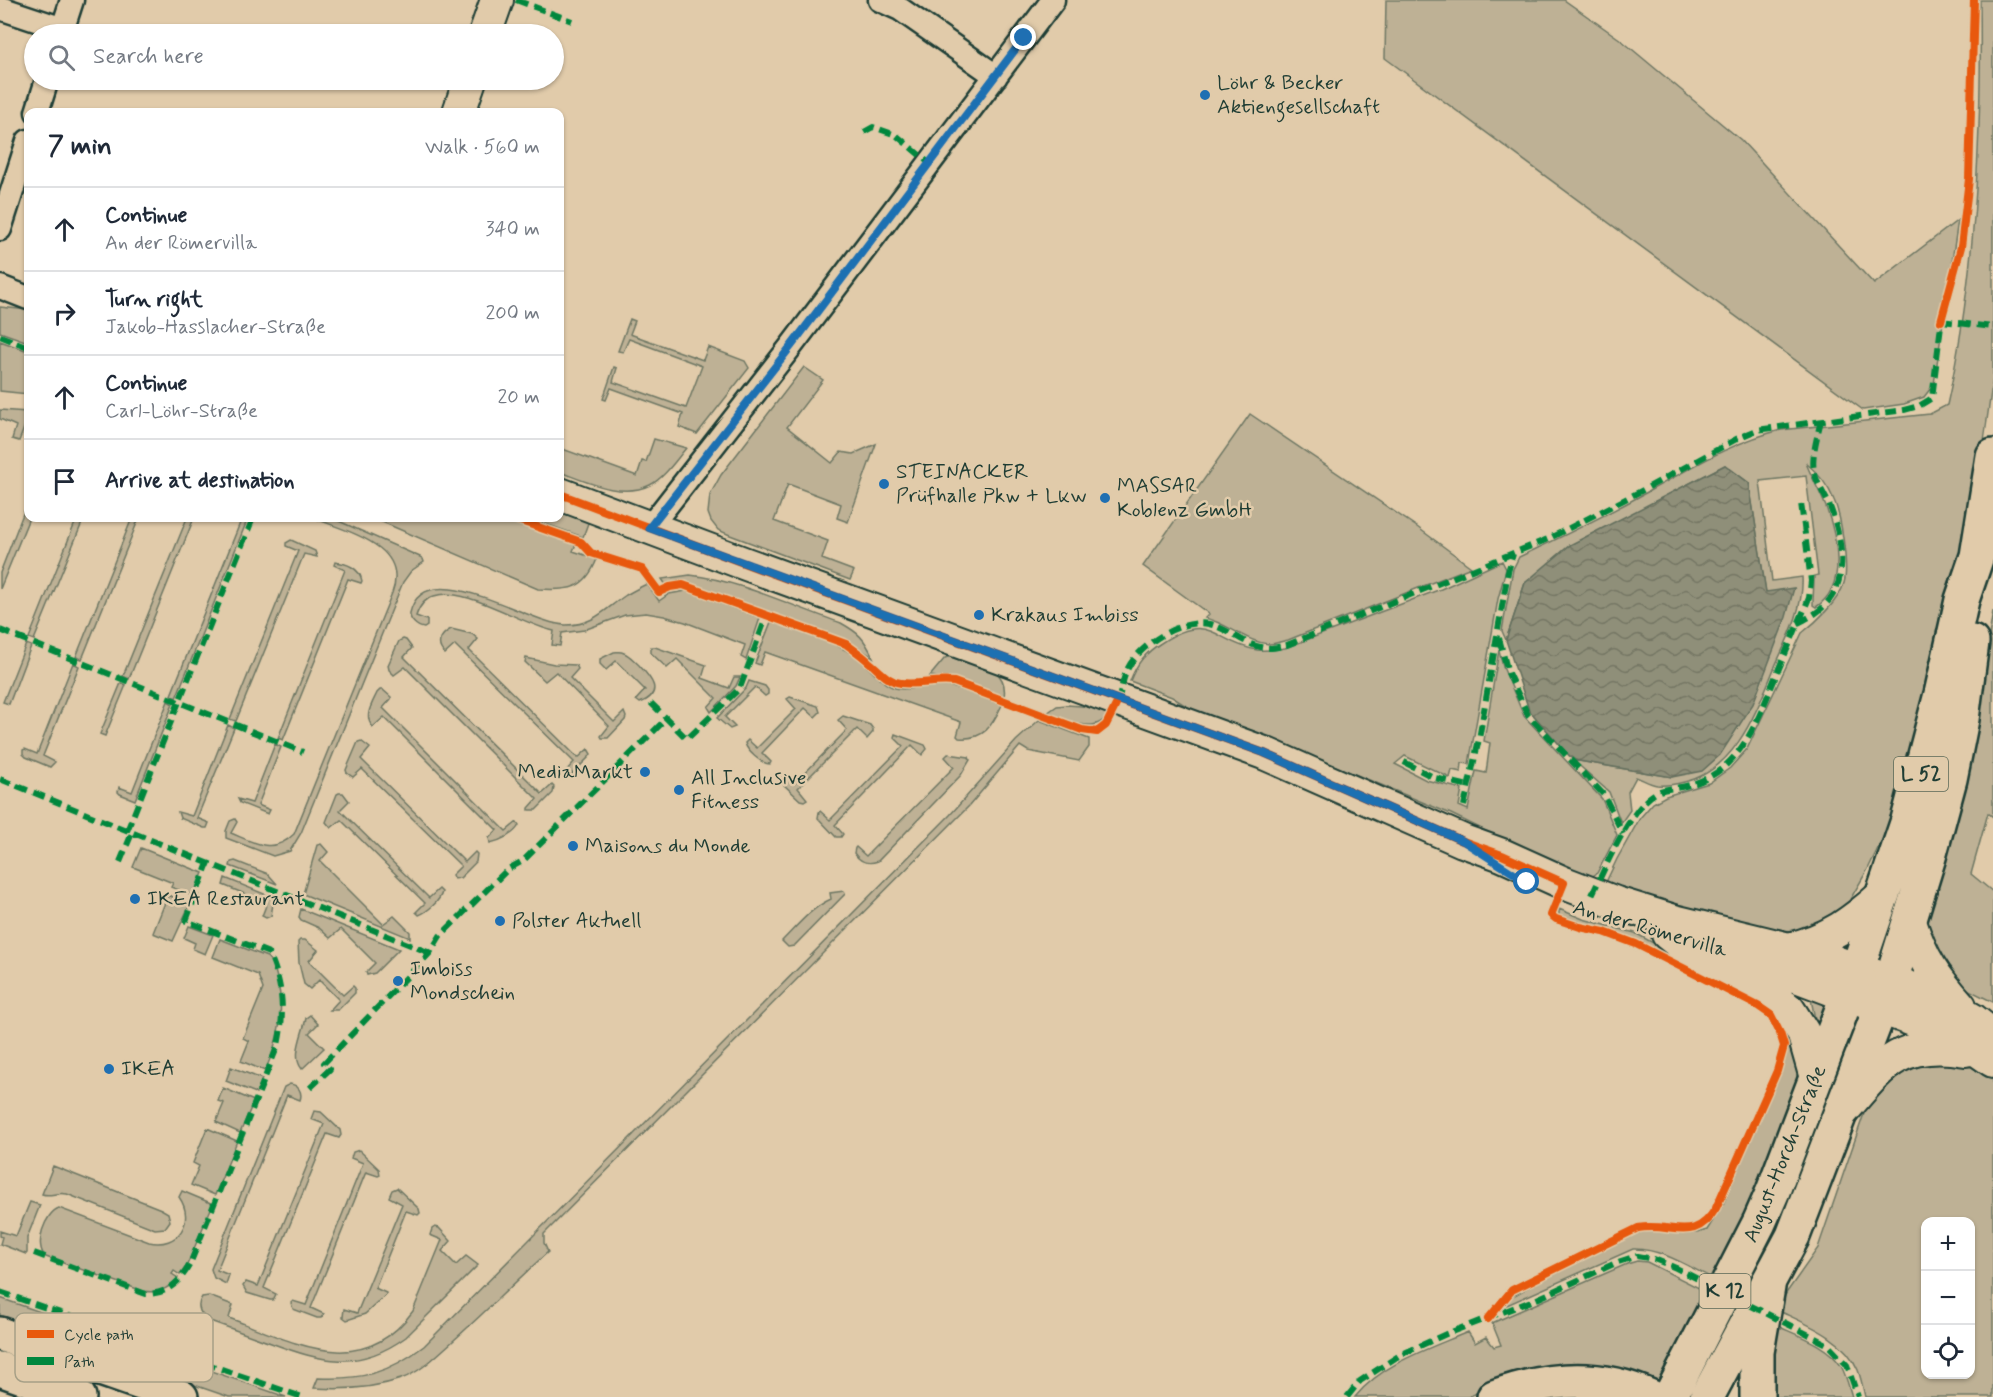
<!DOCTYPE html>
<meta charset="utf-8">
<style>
:root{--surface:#fff;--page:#f6f6f7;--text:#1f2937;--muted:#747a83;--line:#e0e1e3}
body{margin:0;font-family:Mynerve,sans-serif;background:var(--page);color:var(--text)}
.controls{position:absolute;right:18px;bottom:18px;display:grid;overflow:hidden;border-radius:12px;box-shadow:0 2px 4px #0004}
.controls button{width:54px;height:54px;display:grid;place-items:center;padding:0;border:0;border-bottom:2px solid var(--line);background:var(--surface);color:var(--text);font:30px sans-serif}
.stop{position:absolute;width:18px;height:18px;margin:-14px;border:4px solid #1f6fb2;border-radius:50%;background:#fff}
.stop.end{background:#1f6fb2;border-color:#fff;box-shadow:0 2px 6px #0008}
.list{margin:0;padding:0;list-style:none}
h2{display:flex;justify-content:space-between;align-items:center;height:78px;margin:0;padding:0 24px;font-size:26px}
h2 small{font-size:20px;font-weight:400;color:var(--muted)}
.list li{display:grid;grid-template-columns:39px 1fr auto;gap:18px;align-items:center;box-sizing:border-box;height:84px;padding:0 24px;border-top:2px solid var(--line)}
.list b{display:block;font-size:22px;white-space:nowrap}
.list p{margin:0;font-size:20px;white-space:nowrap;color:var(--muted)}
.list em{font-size:20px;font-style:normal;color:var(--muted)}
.icon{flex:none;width:33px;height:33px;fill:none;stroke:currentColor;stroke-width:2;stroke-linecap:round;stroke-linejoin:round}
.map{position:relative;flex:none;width:1993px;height:1397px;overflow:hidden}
.search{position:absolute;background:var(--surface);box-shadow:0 2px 4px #0004;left:24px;top:24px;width:540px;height:66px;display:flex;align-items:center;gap:15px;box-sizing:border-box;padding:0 21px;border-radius:33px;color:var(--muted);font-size:22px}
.panel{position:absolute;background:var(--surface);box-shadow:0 2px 4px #0004;left:24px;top:108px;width:540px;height:414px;border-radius:12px}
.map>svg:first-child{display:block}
.green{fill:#beb195;stroke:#6e7764;stroke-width:1.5;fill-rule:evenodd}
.water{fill:url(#water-waves);stroke:#626e5d;stroke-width:1.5}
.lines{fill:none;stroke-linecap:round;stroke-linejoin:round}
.street-casing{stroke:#1f3d34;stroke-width:27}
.secondary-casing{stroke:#1f3d34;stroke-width:36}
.primary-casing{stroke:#1f3d34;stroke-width:38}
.highway-casing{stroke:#1f3d34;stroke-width:38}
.street{stroke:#e1cbaa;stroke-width:22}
.secondary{stroke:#e1cbaa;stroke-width:32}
.primary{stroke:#e1cbaa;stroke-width:33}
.highway{stroke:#e1cbaa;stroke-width:33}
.quiet{stroke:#00873e;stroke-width:6;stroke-dasharray:12 6;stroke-linecap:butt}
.cycleway-casing{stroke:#e1cbaa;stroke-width:11}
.cycleway{stroke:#e8590c;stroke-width:8}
.route{stroke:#1f6fb2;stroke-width:8}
.poi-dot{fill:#1f6fb2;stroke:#e1cbaa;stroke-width:2}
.labels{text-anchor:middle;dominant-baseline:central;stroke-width:5;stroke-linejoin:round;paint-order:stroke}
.shield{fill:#e1cbaa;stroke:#596857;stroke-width:1.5}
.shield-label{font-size:20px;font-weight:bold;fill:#1f3d34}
.poi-label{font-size:21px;fill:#1f3d34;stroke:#e1cbaa;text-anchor:start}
.street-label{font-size:21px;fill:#1f3d34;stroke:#e1cbaa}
.key{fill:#e1cbaa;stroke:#a7a087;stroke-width:1.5}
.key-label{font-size:16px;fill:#1f3d34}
</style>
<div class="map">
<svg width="1993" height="1397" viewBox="0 0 1993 1397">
<defs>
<pattern id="water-waves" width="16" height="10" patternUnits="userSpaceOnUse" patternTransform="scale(1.5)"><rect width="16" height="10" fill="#8f8f79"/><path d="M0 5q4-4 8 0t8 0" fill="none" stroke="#747664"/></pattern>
</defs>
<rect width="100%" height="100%" fill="#e1cbaa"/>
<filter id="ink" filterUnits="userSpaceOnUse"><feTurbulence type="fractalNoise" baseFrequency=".0167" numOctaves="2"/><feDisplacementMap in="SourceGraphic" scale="12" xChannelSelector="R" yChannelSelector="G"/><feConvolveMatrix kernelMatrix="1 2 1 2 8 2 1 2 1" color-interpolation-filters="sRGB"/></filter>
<g filter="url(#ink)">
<path class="green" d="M 1386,0 L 1564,0 L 1621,40 L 1741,140 L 1874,284 L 1958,220 L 1934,384 L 1924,397 L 1904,404 L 1863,410 L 1385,58 Z
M 1980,0 L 1993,0 L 1993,378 L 1979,476 L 1966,554 L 1893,817 L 1868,869 L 1848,903 L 1832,920 L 1800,931 L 1772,930 L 1610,891 L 1607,880 L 1617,859 L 1640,818 L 1653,803 L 1666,796 L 1709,783 L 1730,768 L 1747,749 L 1802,633 C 1816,622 1839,601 1844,583 C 1849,566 1841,516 1834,500 C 1828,485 1818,473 1806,463 C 1812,478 1820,492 1826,507 C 1837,537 1848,586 1816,607 L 1813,605 C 1813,595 1814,586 1814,576 L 1818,575 L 1806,476 L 1760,481 L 1772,581 L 1802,577 C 1804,607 1788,638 1776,664 C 1757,709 1737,770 1684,782 C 1676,784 1666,786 1657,785 C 1650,784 1642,779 1636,777 L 1628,792 L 1630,810 L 1621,823 L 1609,792 L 1573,760 L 1672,777 L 1794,589 L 1766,593 L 1749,483 L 1725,465 L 1649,505 L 1525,583 L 1506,640 L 1502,631 L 1513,569 L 1519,557 C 1564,536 1608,514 1651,490 C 1693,467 1734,441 1781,430 L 1930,414 L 1947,405 C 1976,277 1982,131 1980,0 Z
M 0,307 L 28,310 L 28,342 L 0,332 Z
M 630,319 L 635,321 L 630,334 L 703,360 L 708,347 L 745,361 L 749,368 L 697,434 L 679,427 L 683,414 L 611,388 L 606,400 L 603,399 L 614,367 L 617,368 L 613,382 L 686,408 L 702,366 L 629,339 L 623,352 L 618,351 Z
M 0,341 L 28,351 L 28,394 L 0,391 Z
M 804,367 L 823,380 L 787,427 L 832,463 L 841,452 L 853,454 L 876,444 L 848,522 L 837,518 L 841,504 L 788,484 L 774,521 L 828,541 L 822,559 L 854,571 L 850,580 L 730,535 L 718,530 L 711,521 L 708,513 L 710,495 L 721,475 Z
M 0,410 L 27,412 L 28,418 L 19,441 L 12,439 L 16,426 L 0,419 Z
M 1250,414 L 1417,527 L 1471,567 L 1288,640 C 1282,641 1275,644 1269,644 C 1246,642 1227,623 1205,618 L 1209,614 L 1143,566 Z
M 654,439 L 686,448 C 676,460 664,478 650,485 C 622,499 587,482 560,472 L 560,448 L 637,476 L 642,461 L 646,462 Z
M 28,501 L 29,518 L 0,589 L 0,573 Z
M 560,507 L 575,513 L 588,523 L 583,537 L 529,518 L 560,518 Z
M 77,518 L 84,518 L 34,640 L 29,638 Z
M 132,518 L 139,518 L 82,659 L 76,657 Z
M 187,518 L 194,518 L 129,679 L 123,676 Z
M 242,518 L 248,518 L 176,698 L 171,695 Z
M 314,518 L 332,518 L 420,557 L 423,559 L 424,562 L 411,571 L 403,582 L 301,833 L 290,851 L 273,856 L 226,838 L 226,831 L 230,821 L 235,819 L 237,822 L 231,833 C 255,843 273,855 294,834 L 392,593 C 410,545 347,532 314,518 Z
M 373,518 L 501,518 L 576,544 L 573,551 L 597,559 C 585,590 569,591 538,589 Z
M 291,540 L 315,551 L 317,557 L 304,554 L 236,721 L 230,719 L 298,551 L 286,546 L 286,543 Z
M 1502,561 L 1506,569 L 1498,599 L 1469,764 L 1462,763 L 1461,772 L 1452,770 L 1450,778 L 1405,756 L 1395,764 L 1426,780 L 1462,789 L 1459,806 L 1468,810 L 1476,771 L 1486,773 L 1490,743 L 1484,741 L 1499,650 L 1503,667 L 1524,716 L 1602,799 L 1617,835 L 1597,873 L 1587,880 L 1451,814 L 1321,760 L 1194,711 L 1172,697 L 1130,681 C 1137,663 1145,653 1161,643 C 1211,610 1214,643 1257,650 C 1267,651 1275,650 1285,648 L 1441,589 Z
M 335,562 C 346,563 360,568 362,581 L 361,583 L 348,579 L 283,740 L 278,738 L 345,570 L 334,565 Z
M 690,575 C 738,580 794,607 841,623 C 859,633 864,638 873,657 L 845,640 L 692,584 L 683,582 L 666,585 L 662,579 Z
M 647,584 L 659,601 L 669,594 L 686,591 L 760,618 L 746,660 L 741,657 L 745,645 L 685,622 L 664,616 L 646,613 L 625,615 L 584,630 L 562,633 L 560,646 L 552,645 L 554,631 C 523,625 463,585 434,596 C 424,599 419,607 416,616 L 427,620 L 427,626 L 424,628 C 417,627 409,620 410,613 C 424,551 532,626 566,625 C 594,625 605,609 626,595 C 633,591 640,587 647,584 Z
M 1993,611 L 1993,817 L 1988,813 L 1971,874 L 1993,892 L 1993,1002 L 1961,986 L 1927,942 L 1927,917 L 1973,733 Z
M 771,622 C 798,631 828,639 852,654 C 867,663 879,683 895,688 C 910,692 925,684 941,685 C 961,687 982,698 1002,705 C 992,726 984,740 959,738 L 957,736 L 961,722 L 765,652 L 760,665 L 755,663 Z
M 451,629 L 472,634 L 478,639 L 469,650 L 578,758 L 588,749 L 591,754 L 589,757 L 572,774 L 567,775 L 565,772 L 574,762 L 455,645 L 445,654 C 435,645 440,635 451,629 Z
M 403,639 L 406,640 L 412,648 L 404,657 L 542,794 L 552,785 L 554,787 L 553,793 L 536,810 L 529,810 L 529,808 L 537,799 L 405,667 L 394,675 L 389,670 L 388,665 L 399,641 Z
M 26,644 L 31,646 L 9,704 L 3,702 Z
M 651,647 L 655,647 L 706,665 L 702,678 L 729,688 L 734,677 L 740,677 L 736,686 L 711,712 L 708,707 L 716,698 L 677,659 L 667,668 L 651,653 Z
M 614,652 C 618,652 620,651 624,653 C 630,655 634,661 639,665 C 651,678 665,693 640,703 L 636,700 L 645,690 L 616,661 L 606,670 L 600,664 L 600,659 Z
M 953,655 C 976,664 1009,666 1004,697 L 955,679 L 930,676 L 945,658 Z
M 526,658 L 554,664 L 576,665 L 578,669 L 570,678 L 614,722 L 624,712 L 626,717 L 625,720 L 608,738 L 602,738 L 601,736 L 609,726 L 556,672 L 545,681 L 525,662 Z
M 73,663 L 79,666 L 43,756 L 55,762 L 50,767 L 26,757 L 23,754 L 23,750 L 25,749 L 37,754 Z
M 749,681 L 765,686 L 768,690 L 768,694 L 765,696 L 755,687 L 725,717 L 735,727 L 730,729 L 717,718 L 746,688 Z
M 121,683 L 126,685 L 105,736 L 100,734 Z
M 380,690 L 383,690 L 391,697 L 391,699 L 383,708 L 506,831 L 517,822 L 519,825 C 515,834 500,841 490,843 L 489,838 L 497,830 L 384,717 L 373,727 C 363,717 372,704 377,693 Z
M 790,697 L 818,706 L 820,712 L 815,717 L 805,708 L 762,753 L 771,762 L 770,764 C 761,764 747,751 745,743 L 748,740 L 757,748 L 796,709 L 787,699 Z
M 168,701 L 173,704 L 135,800 L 120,794 L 118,792 L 119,787 L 132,792 Z
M 1067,705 L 1081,706 L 1109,711 C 1099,738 1065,719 1047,713 L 1057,706 Z
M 843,716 L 870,725 L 873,729 L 873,732 L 867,739 L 857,729 L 798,788 L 807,799 L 804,801 L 800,800 L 782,783 L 783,775 L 794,784 L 847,730 L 838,720 Z
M 1039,720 L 1089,739 L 1089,747 L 1079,761 L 1028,751 L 1020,746 L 969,806 L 544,1234 L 544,1243 L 548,1252 C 516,1281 485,1312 453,1341 C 437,1355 421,1372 401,1379 C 372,1389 344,1390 314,1388 L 318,1378 C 362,1380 389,1373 424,1346 L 950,815 L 1016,741 Z
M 228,725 L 234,728 L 197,818 L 209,823 L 207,828 L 204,828 L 180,818 L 178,812 L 192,816 Z
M 895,734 L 925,745 L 927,749 L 922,755 L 912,745 L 835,825 L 843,834 L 841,837 L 836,837 L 818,818 L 819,812 L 820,811 L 830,820 L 903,746 L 894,737 Z
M 361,741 L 370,748 L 361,759 L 465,862 L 475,852 L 477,854 L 476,862 L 460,878 L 454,879 L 452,875 L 461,866 L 362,769 L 353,777 L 347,773 L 346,770 L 358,742 Z
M 275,744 L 281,747 L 258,805 L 270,810 L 268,814 L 240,803 L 238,799 L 252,803 Z
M 948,754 L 969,757 L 970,760 L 961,775 L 878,861 C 867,865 860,862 854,853 L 855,848 L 856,847 L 866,856 L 954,767 L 945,757 Z
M 339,793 L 343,793 L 349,801 L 340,810 L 429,898 L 439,889 L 442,892 C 440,901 427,912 419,915 L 416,912 L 425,903 L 341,820 L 331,828 L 326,822 L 337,794 Z
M 321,844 L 328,852 L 320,861 L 383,924 L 394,916 L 410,932 L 410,938 L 303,894 L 317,845 Z
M 141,848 L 203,873 L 193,896 L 171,887 L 173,883 L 133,867 Z
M 235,861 L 268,874 L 277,884 L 230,866 L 231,862 Z
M 225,878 L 274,898 L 271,916 L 266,918 L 262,916 L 267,903 L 223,885 Z
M 844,891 L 845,894 L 794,946 L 788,947 L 782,941 C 797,926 811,908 831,899 L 830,893 Z
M 168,895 L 190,904 L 173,941 L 153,933 Z
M 301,909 L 399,949 L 375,973 L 367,975 L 366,972 L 375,963 L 341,929 L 330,938 L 319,928 L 301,920 L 299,917 Z
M 1559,909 L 1583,919 L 1635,933 L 1779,1012 L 1803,1066 L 1769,1170 L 1714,1279 C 1689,1267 1661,1248 1633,1249 L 1507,1305 L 1508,1301 L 1513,1296 L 1554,1273 L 1625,1237 L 1641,1232 L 1651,1230 L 1683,1234 L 1697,1233 L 1707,1230 L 1723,1205 L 1789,1047 L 1788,1033 L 1773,1012 L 1707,975 L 1635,940 L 1562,918 L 1559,915 Z
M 189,926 L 213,935 L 205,954 L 193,949 L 195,943 L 184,938 Z
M 220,939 L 267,957 C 273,962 275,970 277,978 C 285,1011 279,1040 265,1071 L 241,1061 L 249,1041 L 243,1038 L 263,989 L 258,975 L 213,957 Z
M 300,940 L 305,940 L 318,950 L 309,961 L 343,995 L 353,986 L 355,988 L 355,993 L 338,1010 L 330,1010 L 339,1000 L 319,980 L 310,989 L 304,984 L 299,963 L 298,942 Z
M 1708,951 L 1832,999 L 1819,1039 L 1811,999 L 1794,993 L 1777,991 Z
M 310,1015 L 318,1024 L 309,1033 L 324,1048 L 302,1069 C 291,1056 303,1034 306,1018 Z
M 1912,1059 C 1950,1060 1963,1054 1993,1080 L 1993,1397 L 1865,1397 C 1863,1388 1861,1378 1858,1370 C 1845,1338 1806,1324 1777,1310 L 1787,1292 L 1818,1248 L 1868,1102 ZM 1926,1222 L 1970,1222 L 1970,1374 L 1926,1374 Z
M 231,1067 L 262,1079 L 256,1093 L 226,1081 Z
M 290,1084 C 298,1085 303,1092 300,1100 L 287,1095 L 217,1270 L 229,1275 L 226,1284 L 214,1278 L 211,1269 L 284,1087 Z
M 223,1088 L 254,1101 L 240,1133 L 216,1122 L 224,1103 L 218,1101 Z
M 314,1111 L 321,1112 L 340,1130 L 341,1135 L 339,1138 L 327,1134 L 264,1288 L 276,1294 L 273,1300 L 270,1300 L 247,1293 L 243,1286 L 246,1282 L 258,1286 L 324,1124 L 311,1119 Z
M 207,1128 L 237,1141 L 215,1195 L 191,1185 L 199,1166 L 193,1163 Z
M 359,1150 L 379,1169 L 380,1175 L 378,1176 L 366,1172 L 311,1308 L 324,1314 L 321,1318 L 317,1318 L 293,1309 L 291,1303 L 293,1301 L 306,1305 L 363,1163 L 351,1158 L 353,1152 Z
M 53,1166 L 161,1209 L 168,1213 L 170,1221 L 165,1228 L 155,1229 L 67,1194 C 57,1192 50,1197 42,1194 Z
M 397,1188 L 419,1209 L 420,1213 L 418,1215 L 406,1211 L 375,1288 L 386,1293 L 386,1295 L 365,1314 L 347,1320 L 343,1317 L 344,1309 L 357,1313 L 402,1204 L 389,1197 L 392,1190 Z
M 182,1191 L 213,1204 L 187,1265 L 180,1275 L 174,1271 L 172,1274 L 178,1278 C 169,1289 158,1294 143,1291 L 46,1257 C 33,1246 45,1213 59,1208 L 149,1242 C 178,1249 196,1221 179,1197 Z
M 30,1202 L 40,1205 L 27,1238 L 27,1253 L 26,1254 L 0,1244 L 2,1237 L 0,1236 L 0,1231 L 16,1236 Z
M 1782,1205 L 1789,1207 L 1748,1296 L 1740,1292 Z
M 435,1227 L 439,1228 L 451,1241 L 442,1251 L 456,1265 L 466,1256 L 478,1265 L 406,1337 C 358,1372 322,1362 271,1343 C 251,1336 230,1328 210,1321 C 201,1316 195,1307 202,1297 L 209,1296 L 233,1305 L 229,1318 C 294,1342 361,1382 413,1311 L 442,1240 L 430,1235 L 432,1229 Z
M 1637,1261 L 1647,1262 L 1707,1292 L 1656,1387 L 1493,1386 L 1468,1397 L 1355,1397 C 1383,1363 1428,1349 1468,1332 L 1475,1343 L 1486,1337 L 1494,1347 L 1501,1345 L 1492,1323 L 1627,1264 Z
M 0,1298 L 286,1397 L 229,1397 L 0,1318 Z
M 1773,1324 C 1796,1335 1827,1344 1841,1366 C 1846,1375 1849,1387 1852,1397 L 1767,1397 Z"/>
<path class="water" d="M 1725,465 L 1749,483 L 1766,592 L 1794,588 L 1786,617 L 1753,704 L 1720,755 L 1702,771 L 1672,777 L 1573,760 L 1529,710 L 1506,640 L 1525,583 L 1570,545 Z"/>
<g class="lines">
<g class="street-casing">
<path id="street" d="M 880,0 L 900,9 L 996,76
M 0,8 L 63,29
M 61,34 L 72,0
M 37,112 L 47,80
M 0,229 L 28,141
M 0,287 L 28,298
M 649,528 L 792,345 L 1053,0"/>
</g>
<g class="secondary-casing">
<path id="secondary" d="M 485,34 L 497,0
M 459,112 L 470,80
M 560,494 L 746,564 L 1264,753 L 1463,841 L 1502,855 L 1564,883 L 1616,903 L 1674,921 L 1789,949 L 1835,962 L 1905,986 L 1952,1008 L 1973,1020 L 1993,1036
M 1910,922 C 1922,958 1934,977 1960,1006
M 1668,934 L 1700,959 L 1772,996 L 1789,1010 L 1803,1032 L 1816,1078
M 1789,949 C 1830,939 1853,922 1883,895
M 1736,953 L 1947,1033 L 1963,1040 L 1993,1061
M 1843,1111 C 1883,1064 1899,1039 1966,1050"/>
</g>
<g class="primary-casing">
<path id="primary" d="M 1670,1397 L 1759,1223 L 1773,1191 L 1857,970 L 1908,820 L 1941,694 L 1962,600 L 1977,556 L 1993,456
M 1707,1397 L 1793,1236 L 1891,981 L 1929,857 L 1950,779 L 1962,719 L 1972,642"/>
</g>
<g class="highway-casing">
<path id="highway" d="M 0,1334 L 181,1397
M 0,1369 L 79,1397
M 1494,1397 C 1545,1378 1600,1373 1651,1397
M 1757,1397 L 1757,1352 L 1768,1287"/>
</g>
<use href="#street" class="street"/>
<use href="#secondary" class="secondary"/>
<use href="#primary" class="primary"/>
<use href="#highway" class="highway"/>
<path class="quiet" d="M 516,0 L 572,21
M 864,132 L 873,127 L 896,135 L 929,163
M 1941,321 L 1993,327
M 0,336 L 28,347
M 1798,623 C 1808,618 1818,613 1825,605 C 1851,579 1841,535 1829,504 C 1824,494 1816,482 1814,470 C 1811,457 1818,434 1821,420
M 0,630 L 303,752
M 1499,638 L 1508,673 L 1528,715 L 1604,795 L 1623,834
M 651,703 L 687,739 L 740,688 L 767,615
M 1117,703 C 1121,693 1122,682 1126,672 C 1137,646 1180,618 1209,624 C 1230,629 1247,648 1269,648 C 1275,648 1281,646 1287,645 L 1548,539 L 1645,489 L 1740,437 L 1757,430 L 1904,410 L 1919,406 L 1932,398 L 1942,317
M 1404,762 L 1435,778 L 1469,786
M 0,779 L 430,953
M 1464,806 L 1479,739 L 1508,572 L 1513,554
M 127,831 L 253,518
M 120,862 L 132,833
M 1592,895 C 1605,868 1630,809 1654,794 C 1663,788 1671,789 1681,787 C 1698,784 1717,775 1729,762 C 1752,739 1763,707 1775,678 C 1786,651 1798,625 1809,598 L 1811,581 L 1801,503
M 310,1088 L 330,1069 L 324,1063 L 430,953 L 440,936 L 508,869 L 523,861 L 666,719
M 34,1253 L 146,1294 C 168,1294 180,1282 190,1264 L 278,1045 C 285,1012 283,984 269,953 L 186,921 L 208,863
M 0,1292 L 302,1397
M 1347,1397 L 1360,1381 L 1400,1355 L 1446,1334 L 1539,1298 L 1618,1262 L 1637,1256 L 1654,1259 L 1676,1268 L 1827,1344 L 1847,1365 L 1858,1397"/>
<g class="cycleway-casing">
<path id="cycleway" d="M 1941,321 L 1961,247 L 1969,179 L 1974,0
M 560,494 L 746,564 L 1264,753 L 1463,841 L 1502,855 L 1564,883 L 1551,915 L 1556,919 L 1580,927 L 1604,932 L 1636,944 L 1758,1006 L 1771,1015 L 1780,1033 L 1784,1046 L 1777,1071 L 1716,1208 C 1694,1245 1673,1222 1638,1228 L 1512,1290 L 1488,1319
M 512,518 L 581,542 L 591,553 L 642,569 L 659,592 L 670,587 L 683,585 L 846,644 C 854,650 862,655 869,662 C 879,670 888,682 901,683 C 919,685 935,680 954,682 L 1082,730 L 1097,732 L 1106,725 L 1118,701"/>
</g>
<use href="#cycleway" class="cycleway"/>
</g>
</g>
<g class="lines" filter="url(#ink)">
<path class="route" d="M 1024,38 L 792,345 L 649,528 L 1264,753 L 1463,841 L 1527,882"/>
</g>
<g class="poi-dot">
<circle cx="1205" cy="95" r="6"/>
<circle cx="884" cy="484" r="6"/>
<circle cx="1105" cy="498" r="6"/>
<circle cx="979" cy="615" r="6"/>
<circle cx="645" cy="772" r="6"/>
<circle cx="679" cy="790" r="6"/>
<circle cx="573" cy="846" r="6"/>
<circle cx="135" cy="899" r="6"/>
<circle cx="500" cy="921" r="6"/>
<circle cx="398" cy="981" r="6"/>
<circle cx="109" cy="1069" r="6"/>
</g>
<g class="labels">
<g class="shield">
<rect x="1894" y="757" width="54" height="34" rx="4.5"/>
<rect x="1699.5" y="1274" width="51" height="34" rx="4.5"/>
</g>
<g class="shield-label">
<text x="1921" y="774">L 52</text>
<text x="1725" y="1291">K 12</text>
</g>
<g class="poi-label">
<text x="1217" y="83">Löhr &amp; Becker<tspan x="1217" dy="24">Aktiengesellschaft</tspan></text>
<text x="896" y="472">STEINACKER<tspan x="896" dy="24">Prüfhalle Pkw + Lkw</tspan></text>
<text x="1117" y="486">MASSAR<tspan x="1117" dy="24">Koblenz GmbH</tspan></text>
<text x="991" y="615">Krakaus Imbiss</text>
<text x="633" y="772" text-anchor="end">MediaMarkt</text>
<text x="691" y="778">All Inclusive<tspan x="691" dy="24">Fitness</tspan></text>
<text x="585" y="846">Maisons du Monde</text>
<text x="147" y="899">IKEA Restaurant</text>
<text x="512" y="921">Polster Aktuell</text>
<text x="410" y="969">Imbiss<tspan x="410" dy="24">Mondschein</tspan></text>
<text x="121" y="1069">IKEA</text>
</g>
<g class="street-label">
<text transform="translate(1650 929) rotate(16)">An der Römervilla</text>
<text transform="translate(1785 1154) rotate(-68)">August-Horch-Straße</text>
</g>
</g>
<rect x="15" y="1313" width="198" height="69" rx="9" class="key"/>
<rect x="27" y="1330" width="27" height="8" fill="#e8590c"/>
<rect x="27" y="1357" width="27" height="8" fill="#00873e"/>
<g class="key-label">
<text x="64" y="1340">Cycle path</text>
<text x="64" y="1367">Path</text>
</g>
</svg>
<div class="controls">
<button>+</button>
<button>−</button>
<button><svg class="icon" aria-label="locate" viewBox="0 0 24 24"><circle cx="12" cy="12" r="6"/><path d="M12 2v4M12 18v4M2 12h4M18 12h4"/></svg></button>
</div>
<div class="stop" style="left:1527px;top:882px"></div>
<div class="stop end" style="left:1024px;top:38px"></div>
<div class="search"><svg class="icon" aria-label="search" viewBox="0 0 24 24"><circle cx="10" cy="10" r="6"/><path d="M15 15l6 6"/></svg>Search here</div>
<section class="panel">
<h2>7 min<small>Walk · 560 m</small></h2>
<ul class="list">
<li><svg class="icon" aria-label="ahead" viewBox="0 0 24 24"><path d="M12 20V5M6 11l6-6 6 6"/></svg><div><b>Continue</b><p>An der Römervilla</p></div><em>340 m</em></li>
<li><svg class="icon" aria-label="right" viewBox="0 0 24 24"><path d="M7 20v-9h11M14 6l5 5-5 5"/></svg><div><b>Turn right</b><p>Jakob-Hasslacher-Straße</p></div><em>200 m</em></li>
<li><svg class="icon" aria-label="ahead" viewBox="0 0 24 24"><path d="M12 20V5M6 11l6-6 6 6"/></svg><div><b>Continue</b><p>Carl-Löhr-Straße</p></div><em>20 m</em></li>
<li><svg class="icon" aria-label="arrive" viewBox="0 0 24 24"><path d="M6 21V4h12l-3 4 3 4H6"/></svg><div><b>Arrive at destination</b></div></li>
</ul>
</section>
</div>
